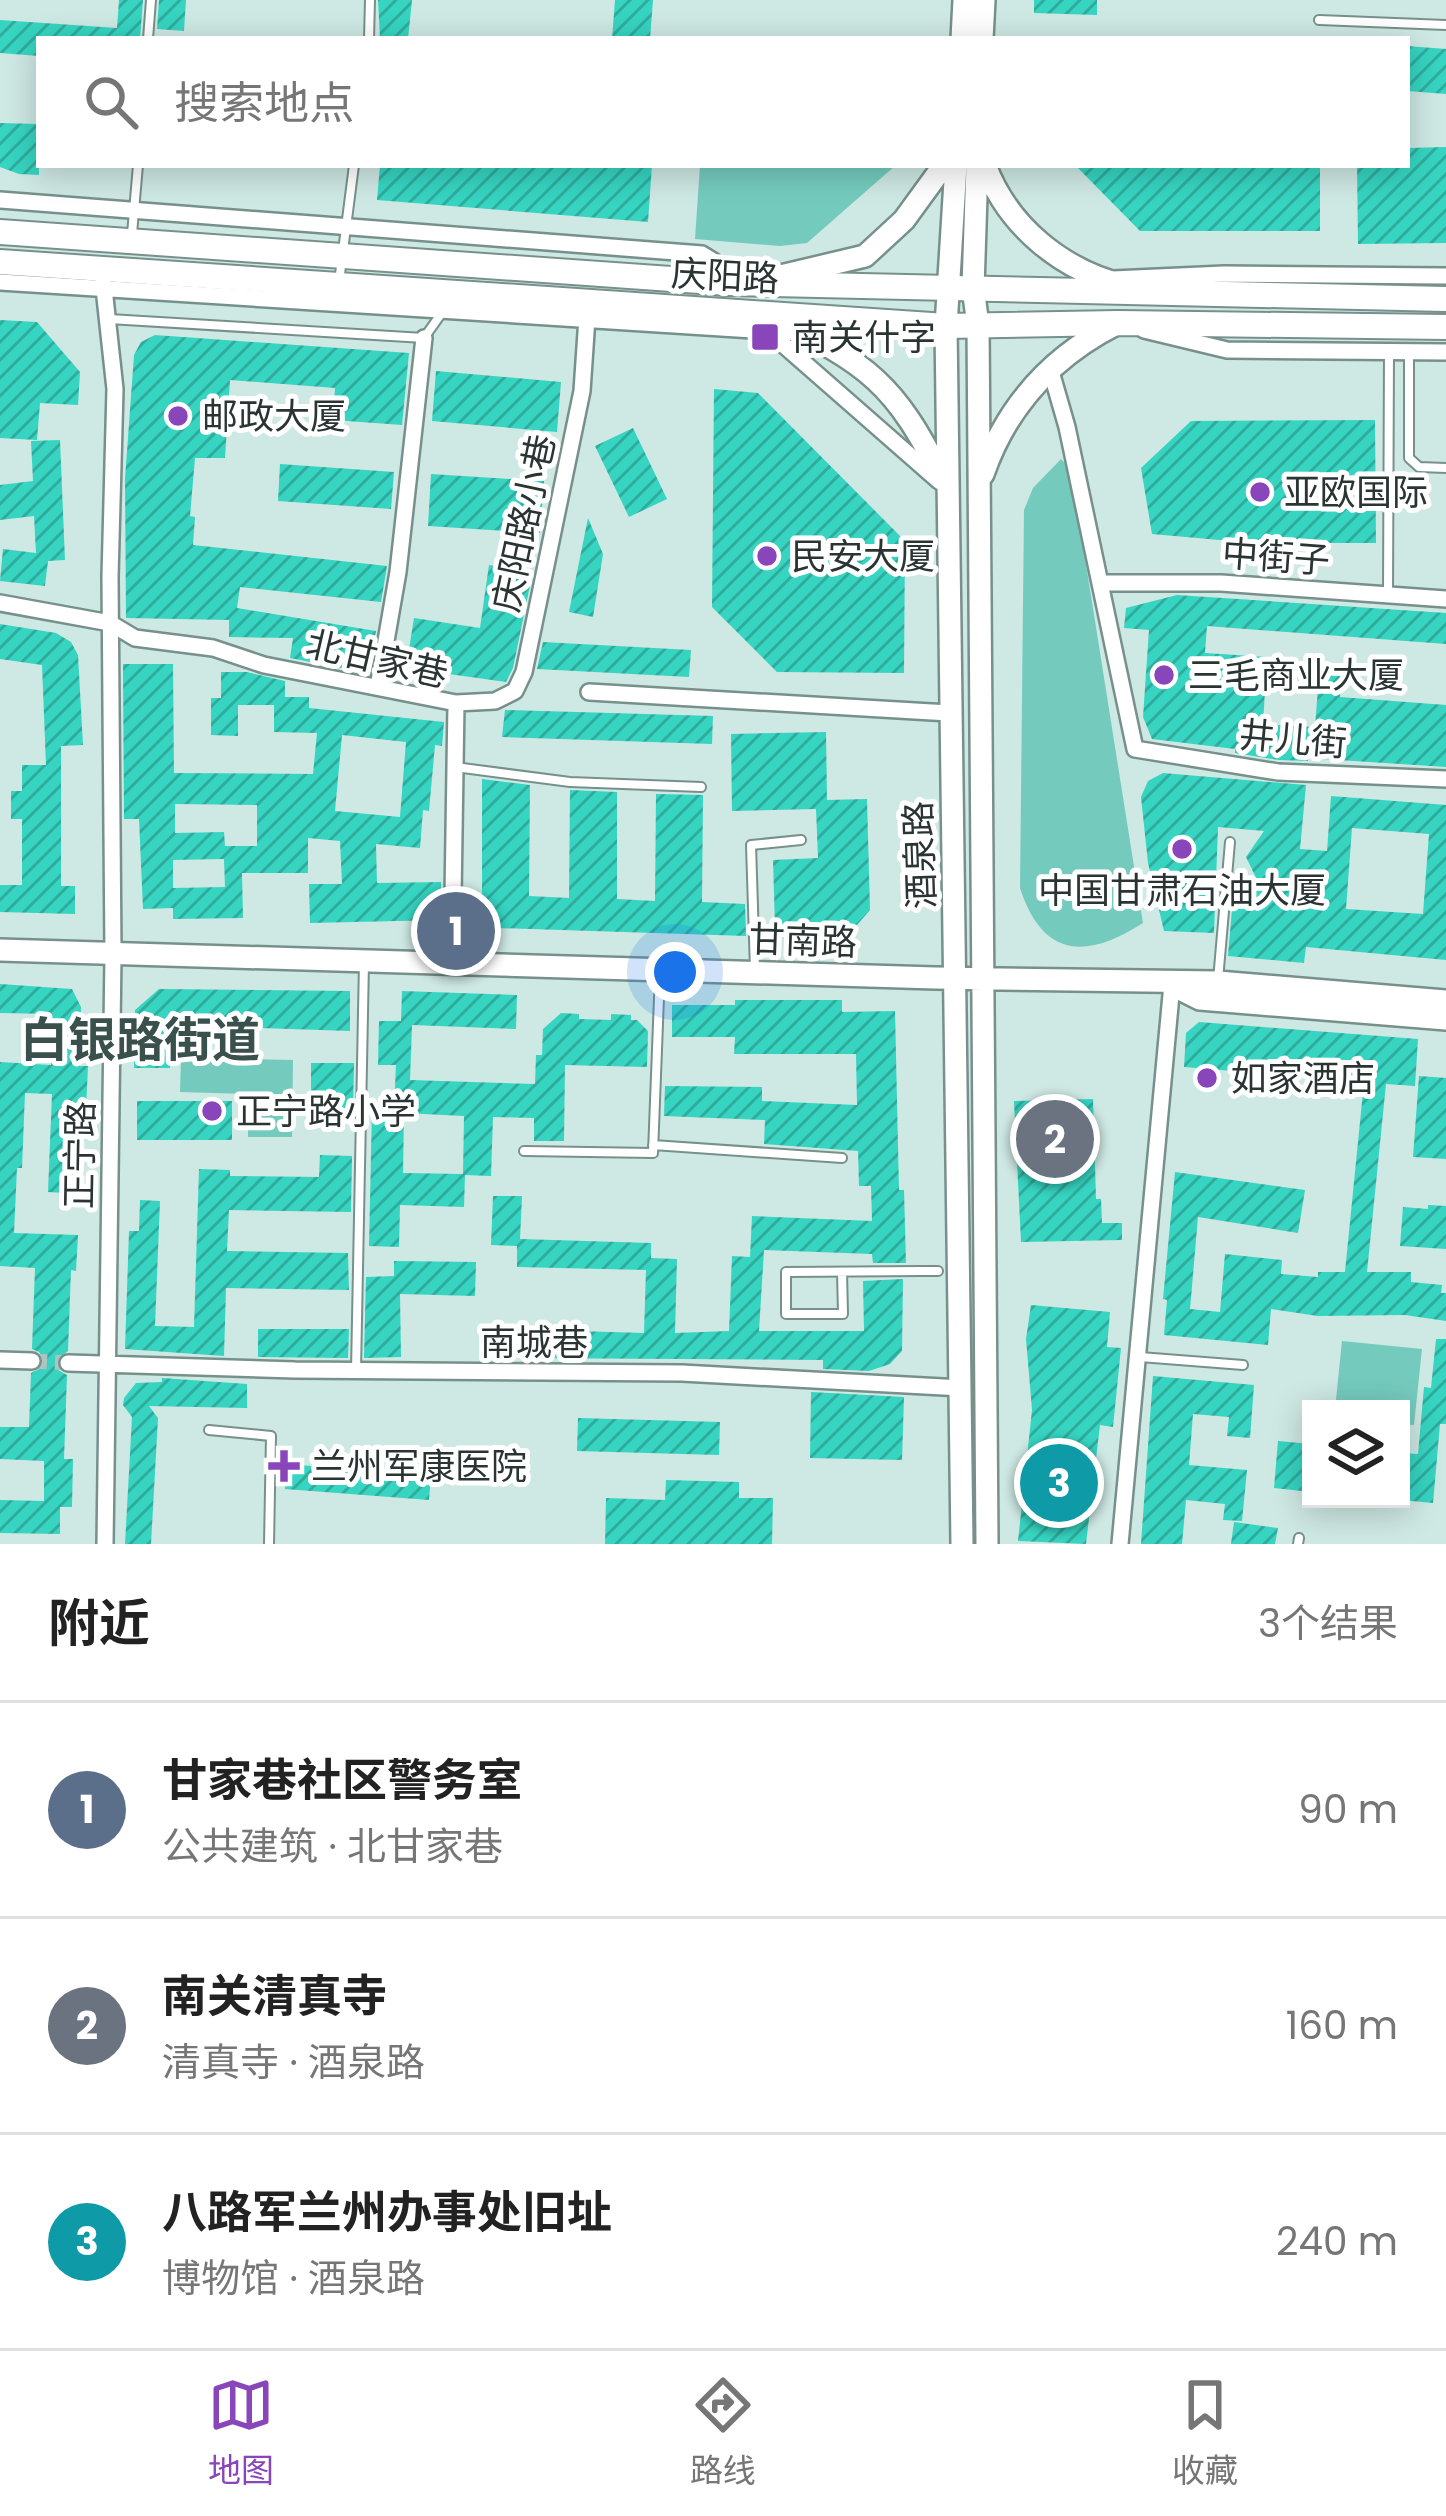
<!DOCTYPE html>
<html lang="zh">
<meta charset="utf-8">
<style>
:root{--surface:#fff;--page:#f2f2f2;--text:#222;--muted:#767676;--line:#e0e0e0;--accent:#8946ba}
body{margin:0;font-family:Poppins,"Noto Sans SC",sans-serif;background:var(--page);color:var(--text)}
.controls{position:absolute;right:36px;bottom:36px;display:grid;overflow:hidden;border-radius:0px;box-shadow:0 6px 30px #0003}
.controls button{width:108px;height:108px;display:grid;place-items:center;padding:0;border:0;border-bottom:3px solid var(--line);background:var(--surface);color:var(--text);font:60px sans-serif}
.you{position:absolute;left:675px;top:972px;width:42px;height:42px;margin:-30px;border:9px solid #fff;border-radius:50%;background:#1a73e8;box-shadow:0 0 0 18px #1a73e833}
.badge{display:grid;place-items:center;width:78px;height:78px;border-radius:50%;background:var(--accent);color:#fff;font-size:39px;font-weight:700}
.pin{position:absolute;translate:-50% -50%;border:6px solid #fff;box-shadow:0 3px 12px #0006}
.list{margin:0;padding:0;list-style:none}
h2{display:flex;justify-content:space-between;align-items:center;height:156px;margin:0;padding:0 48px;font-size:51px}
h2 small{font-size:39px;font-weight:400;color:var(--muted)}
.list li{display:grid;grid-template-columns:78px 1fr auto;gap:36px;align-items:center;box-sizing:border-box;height:216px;padding:0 48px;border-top:3px solid var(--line)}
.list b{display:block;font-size:45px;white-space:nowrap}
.list p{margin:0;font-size:39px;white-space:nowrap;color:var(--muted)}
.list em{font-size:39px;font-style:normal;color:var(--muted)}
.icon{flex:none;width:66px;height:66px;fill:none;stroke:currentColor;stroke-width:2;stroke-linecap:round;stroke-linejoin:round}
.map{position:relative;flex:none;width:1446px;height:1544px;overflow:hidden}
.search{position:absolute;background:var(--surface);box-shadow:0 6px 30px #0003;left:36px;right:36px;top:36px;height:132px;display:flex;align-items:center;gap:30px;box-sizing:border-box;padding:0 42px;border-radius:0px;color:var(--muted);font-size:45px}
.sheet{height:804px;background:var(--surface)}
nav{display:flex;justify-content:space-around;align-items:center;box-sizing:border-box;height:168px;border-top:3px solid var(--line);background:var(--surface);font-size:33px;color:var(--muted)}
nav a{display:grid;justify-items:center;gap:6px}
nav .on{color:var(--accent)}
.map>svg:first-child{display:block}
.green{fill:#74cbbd}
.building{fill:url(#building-hatch);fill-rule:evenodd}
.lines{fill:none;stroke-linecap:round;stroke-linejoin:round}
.street-tunnel{stroke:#adc4c0;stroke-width:15;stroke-dasharray:15 8;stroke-linecap:butt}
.lane-casing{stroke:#78908c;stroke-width:12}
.street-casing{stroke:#78908c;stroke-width:20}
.secondary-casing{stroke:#78908c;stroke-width:26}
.primary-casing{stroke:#78908c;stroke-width:28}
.lane{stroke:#fff;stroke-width:8}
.street{stroke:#fff;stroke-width:15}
.secondary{stroke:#fff;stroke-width:21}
.primary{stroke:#fff;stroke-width:24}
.poi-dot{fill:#8946ba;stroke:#fff;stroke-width:4.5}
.labels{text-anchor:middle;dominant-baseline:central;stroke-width:10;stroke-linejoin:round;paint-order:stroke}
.street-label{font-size:36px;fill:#2a3432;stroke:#fff}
.poi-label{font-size:36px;fill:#2a3432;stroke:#fff;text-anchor:start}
.district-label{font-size:48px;font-weight:bold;fill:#39504c;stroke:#fff}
</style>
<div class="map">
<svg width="1446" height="1544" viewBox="0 0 1446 1544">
<defs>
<pattern id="building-hatch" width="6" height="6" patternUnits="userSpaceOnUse" patternTransform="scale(3)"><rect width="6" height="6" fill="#36d4c1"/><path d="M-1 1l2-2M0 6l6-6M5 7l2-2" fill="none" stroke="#2ead9d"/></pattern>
</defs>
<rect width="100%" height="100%" fill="#cee8e3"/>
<path class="green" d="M 700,165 L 896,165 L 807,243 L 780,246 L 695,239 Z
M 1061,459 L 1071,470 L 1143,923 C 1087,959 1043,959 1020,888 L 1024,510 L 1033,488 Z
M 181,1058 L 293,1060 L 292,1137 L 248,1137 L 248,1094 L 180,1092 Z
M 1342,1341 L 1422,1349 L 1414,1425 L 1401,1424 L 1401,1409 L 1335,1409 Z"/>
<path class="building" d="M 119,0 L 143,0 L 140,39 L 39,39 L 39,56 L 0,53 L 0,20 L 117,28 Z
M 159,0 L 186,0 L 184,31 L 157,29 Z
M 378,0 L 412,0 L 408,39 L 380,39 Z
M 615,0 L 653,0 L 650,39 L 612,39 Z
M 1034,0 L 1097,0 L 1097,15 L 1034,13 Z
M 1407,46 L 1446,49 L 1446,94 L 1407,91 Z
M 0,123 L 39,124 L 39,175 L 19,174 L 0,167 Z
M 1446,147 L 1446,243 L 1358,244 L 1357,165 L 1407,165 L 1407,148 Z
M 380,165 L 652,165 L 648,222 L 377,200 Z
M 1075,165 L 1320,165 L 1320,231 L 1140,231 Z
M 0,320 L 37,322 L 80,372 L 78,405 L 40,403 L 37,440 L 0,438 Z
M 155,335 L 409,353 L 402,425 L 333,420 L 335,388 L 230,380 L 225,458 L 195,458 L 190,516 L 195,517 L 193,545 L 387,566 L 381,602 L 240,587 L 237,608 L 376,631 L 368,673 L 290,658 L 293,638 L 229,637 L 229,620 L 126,618 L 125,479 L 134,355 L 141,342 Z
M 436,371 L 561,382 L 557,432 L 432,421 Z
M 714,389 L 758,393 L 905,541 L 904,673 L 777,672 L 712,607 Z
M 1375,420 L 1376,543 L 1253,543 L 1152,534 L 1141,468 L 1191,421 Z
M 633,428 L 667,499 L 629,517 L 595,446 Z
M 60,440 L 65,560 L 48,561 L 45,586 L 0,581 L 3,549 L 36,553 L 34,516 L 0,520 L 0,485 L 33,481 L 31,441 Z
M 280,464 L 394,472 L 391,509 L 278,501 Z
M 431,474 L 544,481 L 540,533 L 428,526 Z
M 588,518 L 603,554 L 593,617 L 569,612 Z
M 489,565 L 533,571 L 513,668 L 506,682 L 406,668 L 414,618 L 480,628 Z
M 1177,595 L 1446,613 L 1446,644 L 1207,626 L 1205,653 L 1267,657 L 1263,724 L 1315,727 L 1319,675 L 1341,676 L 1340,697 L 1446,705 L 1446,767 L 1308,758 L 1308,761 L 1279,760 L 1235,753 L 1235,749 L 1152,739 L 1143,717 L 1149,630 L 1124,628 L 1126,608 Z
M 0,624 L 56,633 L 71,642 L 78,655 L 83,745 L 61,746 L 61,886 L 75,886 L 75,914 L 0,912 L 0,885 L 22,885 L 22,819 L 11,819 L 11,791 L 22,791 L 22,765 L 46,765 L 42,665 L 0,659 Z
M 543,642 L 691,650 L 689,677 L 537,669 Z
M 123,664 L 173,664 L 174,773 L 313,774 L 317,733 L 274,732 L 274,705 L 238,705 L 238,736 L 211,735 L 211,698 L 221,698 L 221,672 L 247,672 L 285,681 L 285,697 L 309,697 L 309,708 L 444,722 L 442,746 L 435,745 L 429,811 L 423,810 L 420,848 L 376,844 L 377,883 L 441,882 L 441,920 L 310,923 L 309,884 L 342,884 L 340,841 L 308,838 L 308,873 L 242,873 L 243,918 L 173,919 L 173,908 L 143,909 L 139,819 L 124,819 ZM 342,735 L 406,742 L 400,817 L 335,811 ZM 175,804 L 257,805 L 257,846 L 225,846 L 224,832 L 175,833 ZM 224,859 L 225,887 L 173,888 L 173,860 Z
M 505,710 L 713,716 L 712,744 L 502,737 Z
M 826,732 L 827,800 L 867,799 L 870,910 L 857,925 L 775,927 L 773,860 L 818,858 L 816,809 L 732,811 L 731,734 Z
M 1163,773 L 1306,785 L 1300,849 L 1327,851 L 1331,796 L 1446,805 L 1446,960 L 1306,947 L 1304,963 L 1228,956 L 1234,886 L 1261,888 L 1246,857 L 1264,831 L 1218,827 L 1214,933 L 1164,931 L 1148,863 L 1141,797 L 1148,781 ZM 1352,828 L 1429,834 L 1423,914 L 1346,909 Z
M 482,779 L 530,785 L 529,896 L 569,898 L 570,790 L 617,792 L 617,899 L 655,901 L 656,794 L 703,795 L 702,902 L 745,904 L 746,936 L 466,927 L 465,894 L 482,895 Z
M 0,984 L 72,989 L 81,1007 L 80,1066 L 88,1066 L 82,1194 L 48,1192 L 52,1094 L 25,1093 L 22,1168 L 17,1168 L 14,1233 L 78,1235 L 76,1271 L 71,1270 L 68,1351 L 56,1361 L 58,1370 L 67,1375 L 64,1459 L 73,1459 L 72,1507 L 60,1507 L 60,1534 L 0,1533 L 0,1500 L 44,1501 L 44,1461 L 0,1459 L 0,1427 L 29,1427 L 31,1373 L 41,1368 L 44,1360 L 39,1352 L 32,1349 L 35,1268 L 0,1266 L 0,1062 L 51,1065 L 52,1014 L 0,1013 Z
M 159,989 L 350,991 L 350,1031 L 170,1025 L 170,1068 L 134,1068 L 135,1010 Z
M 402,991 L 517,995 L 516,1029 L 412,1025 L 410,1080 L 535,1084 L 536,1055 L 542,1055 L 543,1029 L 561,1013 L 579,1014 L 579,1019 L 611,1020 L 611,1014 L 631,1015 L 631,1020 L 637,1020 L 648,1031 L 647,1067 L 565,1065 L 564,1141 L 534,1141 L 534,1118 L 493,1117 L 491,1176 L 465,1175 L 464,1207 L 400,1205 L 399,1247 L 369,1246 L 372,1109 L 394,1109 L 396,1065 L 378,1065 L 379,1021 L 401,1021 ZM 404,1113 L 464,1116 L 463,1174 L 403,1173 Z
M 735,1000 L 842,1000 L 842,1012 L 895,1011 L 899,1190 L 904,1190 L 906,1263 L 873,1263 L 872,1254 L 764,1250 L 759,1331 L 864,1331 L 863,1281 L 903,1279 L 902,1351 L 890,1364 L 869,1371 L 823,1369 L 823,1360 L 509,1358 L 510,1329 L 644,1333 L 646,1270 L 517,1267 L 517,1246 L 491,1245 L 493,1196 L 522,1196 L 520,1239 L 651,1243 L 651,1258 L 677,1259 L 675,1333 L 729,1331 L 732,1256 L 750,1257 L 752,1216 L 872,1221 L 871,1186 L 859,1186 L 858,1151 L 764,1144 L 765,1120 L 664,1116 L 665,1086 L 762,1087 L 762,1101 L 857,1105 L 856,1054 L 734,1054 L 735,1037 L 672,1037 L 672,1005 L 735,1005 Z
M 1199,1022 L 1418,1039 L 1415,1086 L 1386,1084 L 1367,1272 L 1411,1272 L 1411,1282 L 1442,1285 L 1441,1293 L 1446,1293 L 1446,1321 L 1405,1315 L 1318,1316 L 1271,1309 L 1268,1345 L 1164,1335 L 1167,1300 L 1163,1299 L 1175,1172 L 1305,1190 L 1298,1233 L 1198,1217 L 1190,1309 L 1220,1312 L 1225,1254 L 1282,1260 L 1281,1274 L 1318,1277 L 1318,1272 L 1345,1272 L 1364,1082 L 1184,1067 L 1186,1033 Z
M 311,1063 L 354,1063 L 353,1112 L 311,1112 Z
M 1419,1076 L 1446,1078 L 1446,1159 L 1413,1157 Z
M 1093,1099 L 1096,1199 L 1101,1199 L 1102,1223 L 1122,1223 L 1122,1240 L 1021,1242 L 1014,1101 Z
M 137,1101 L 232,1101 L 232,1140 L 137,1140 Z
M 320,1155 L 352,1156 L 351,1212 L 229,1210 L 227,1251 L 348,1253 L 349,1290 L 226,1288 L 224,1356 L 125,1349 L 129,1231 L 139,1231 L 140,1200 L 160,1201 L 155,1326 L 194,1327 L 199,1169 L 230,1170 L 230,1176 L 319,1177 Z
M 1428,1205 L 1446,1206 L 1446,1249 L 1400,1246 L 1403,1207 L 1428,1209 Z
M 394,1261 L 476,1262 L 475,1296 L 400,1294 L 401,1357 L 364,1358 L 366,1277 L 394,1276 Z
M 1031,1305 L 1110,1312 L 1107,1347 L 1121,1348 L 1113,1427 L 1100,1425 L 1086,1544 L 1018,1541 L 1032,1410 L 1026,1339 Z
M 258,1329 L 349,1329 L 348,1358 L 258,1357 Z
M 1436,1339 L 1446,1339 L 1446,1424 L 1440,1424 L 1433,1503 L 1401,1500 L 1401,1453 L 1418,1454 L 1424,1387 L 1431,1388 Z
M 1153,1376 L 1254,1385 L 1250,1438 L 1227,1436 L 1229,1417 L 1193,1414 L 1189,1465 L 1247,1470 L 1242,1521 L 1223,1520 L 1225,1504 L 1186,1500 L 1182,1544 L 1141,1544 Z
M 162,1378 L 247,1384 L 247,1408 L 149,1406 L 158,1418 L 151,1544 L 125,1544 L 132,1417 L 123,1405 L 124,1398 L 136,1383 L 162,1382 Z
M 811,1392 L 904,1397 L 902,1460 L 810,1458 Z
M 578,1418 L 720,1422 L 719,1455 L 577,1451 Z
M 1278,1441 L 1311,1444 L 1311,1492 L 1274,1488 Z
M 287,1464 L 431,1476 L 429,1500 L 285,1489 Z
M 666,1480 L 739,1482 L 739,1498 L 773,1498 L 772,1544 L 605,1544 L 606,1498 L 665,1500 Z
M 1234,1522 L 1278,1528 L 1275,1544 L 1231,1544 Z"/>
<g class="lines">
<path class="street-tunnel" d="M 32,1361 L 68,1363"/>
<g class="lane-casing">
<path id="lane" d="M 1319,20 L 1446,25
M 148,39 L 151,0
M 369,39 L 370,0
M 132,234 L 138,165
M 339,282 L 354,165
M 109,319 L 424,338 L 441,314
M 1409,353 L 1409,458 L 1419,467 L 1446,468
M 1388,594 L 1389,351
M 455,767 L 570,782 L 701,787
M 755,970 L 751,845 L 801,840
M 1218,980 L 1230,842
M 653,1145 L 842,1158
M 524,1151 L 653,1153 L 660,972
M 842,1272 L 843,1314 L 786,1314 L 786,1272 L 922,1271 L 938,1271
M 1140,1357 L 1243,1365
M 356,1371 L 364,962
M 209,1430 L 271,1436 L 269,1544
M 1298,1544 L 1299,1538"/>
</g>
<g class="street-casing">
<path id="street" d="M 0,200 L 702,254 L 747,282
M 102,270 L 115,389 L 110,577 L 113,955 L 105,1544
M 1113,279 L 1224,274 L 1446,276
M 0,282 L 799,333
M 1144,330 L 1227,350 L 1446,352
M 770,333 L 939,481
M 1050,368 L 1067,427 L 1135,749 L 1278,772 L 1446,779
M 1101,583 L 1221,583 L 1446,599
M 0,603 L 110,623 L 135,638 L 213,648 L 264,665 L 456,703 L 495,701 L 515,691 L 524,672 L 582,391 L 588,303
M 378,687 L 398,572 L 424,338
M 589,692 L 949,713
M 452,962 L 456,703
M 0,1360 L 32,1361
M 68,1363 L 295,1370 L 682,1373 L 962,1388
M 1120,1544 L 1172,984"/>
</g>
<g class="secondary-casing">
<path id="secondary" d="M 962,39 L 964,0
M 982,39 L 984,0
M 956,165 L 946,326 L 962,1544
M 977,165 L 973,288 L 978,325 L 987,1544
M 985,165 C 1008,227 1063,271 1126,286
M 768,279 L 865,256 L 904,220 L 944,165
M 772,317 C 868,364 895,383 943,480
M 983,474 C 1007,405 1054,355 1118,323
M 0,950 L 935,978 L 1218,982 L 1446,1001
M 1172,985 L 1200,999 L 1446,1019"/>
</g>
<g class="primary-casing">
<path id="primary" d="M 0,232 L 728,283 L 1446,299
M 0,262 L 946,326 L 1118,323 L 1446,327"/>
</g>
<use href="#lane" class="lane"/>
<use href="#street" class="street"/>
<use href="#secondary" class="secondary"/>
<use href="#primary" class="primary"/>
</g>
<g class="poi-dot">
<rect x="750" y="322" width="30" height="30" rx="6"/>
<circle cx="178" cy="416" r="12"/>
<circle cx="1260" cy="492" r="12"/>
<circle cx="767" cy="556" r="12"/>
<circle cx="1164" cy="675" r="12"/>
<circle cx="1182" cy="849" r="12"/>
<circle cx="1207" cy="1078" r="12"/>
<circle cx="212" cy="1111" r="12"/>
<path d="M278 1448h12v12h12v12h-12v12h-12v-12h-12v-12h12z"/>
</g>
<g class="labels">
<g class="street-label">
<text transform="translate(725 276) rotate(3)">庆阳路</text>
<text transform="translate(524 523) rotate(-78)">庆阳路小巷</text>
<text transform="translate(1276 557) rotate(4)">中街子</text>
<text transform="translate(377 659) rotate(13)">北甘家巷</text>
<text transform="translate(1293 739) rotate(5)">井儿街</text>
<text transform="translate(920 855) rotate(-92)">酒泉路</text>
<text transform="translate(803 941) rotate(2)">甘南路</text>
<text transform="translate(80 1155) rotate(-89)">正宁路</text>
<text x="534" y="1342">南城巷</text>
</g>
<g class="poi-label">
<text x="792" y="337">南关什字</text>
<text x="202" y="416">邮政大厦</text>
<text x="1284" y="492">亚欧国际</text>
<text x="791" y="556">民安大厦</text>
<text x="1188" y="675">三毛商业大厦</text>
<text x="1182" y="890" text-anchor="middle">中国甘肃石油大厦</text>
<text x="1231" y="1078">如家酒店</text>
<text x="236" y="1111">正宁路小学</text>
<text x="311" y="1466">兰州军康医院</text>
</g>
<g class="district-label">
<text x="140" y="1040">白银路街道</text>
</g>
</g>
</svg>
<div class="controls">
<button><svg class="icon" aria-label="layers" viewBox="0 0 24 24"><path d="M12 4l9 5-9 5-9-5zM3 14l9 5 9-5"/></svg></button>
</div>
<div class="you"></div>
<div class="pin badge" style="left:456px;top:931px;background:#5c6f8a">1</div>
<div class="pin badge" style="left:1055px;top:1139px;background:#6b7280">2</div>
<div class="pin badge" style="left:1059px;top:1483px;background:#0f9aa8">3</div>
<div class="search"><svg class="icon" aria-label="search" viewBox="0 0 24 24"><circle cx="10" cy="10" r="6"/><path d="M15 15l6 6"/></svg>搜索地点</div>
</div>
<section class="sheet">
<h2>附近<small>3个结果</small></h2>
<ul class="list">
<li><span class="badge" style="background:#5c6f8a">1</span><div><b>甘家巷社区警务室</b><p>公共建筑 · 北甘家巷</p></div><em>90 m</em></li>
<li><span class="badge" style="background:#6b7280">2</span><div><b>南关清真寺</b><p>清真寺 · 酒泉路</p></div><em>160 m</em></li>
<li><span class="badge" style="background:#0f9aa8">3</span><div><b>八路军兰州办事处旧址</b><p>博物馆 · 酒泉路</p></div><em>240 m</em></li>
</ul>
</section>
<nav>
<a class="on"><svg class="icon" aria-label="map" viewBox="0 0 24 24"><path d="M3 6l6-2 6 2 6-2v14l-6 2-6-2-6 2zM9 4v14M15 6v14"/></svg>地图</a>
<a><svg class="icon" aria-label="directions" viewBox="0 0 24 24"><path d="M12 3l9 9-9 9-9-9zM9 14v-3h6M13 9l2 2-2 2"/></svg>路线</a>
<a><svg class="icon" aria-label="saved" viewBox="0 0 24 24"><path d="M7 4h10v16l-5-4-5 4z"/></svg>收藏</a>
</nav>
